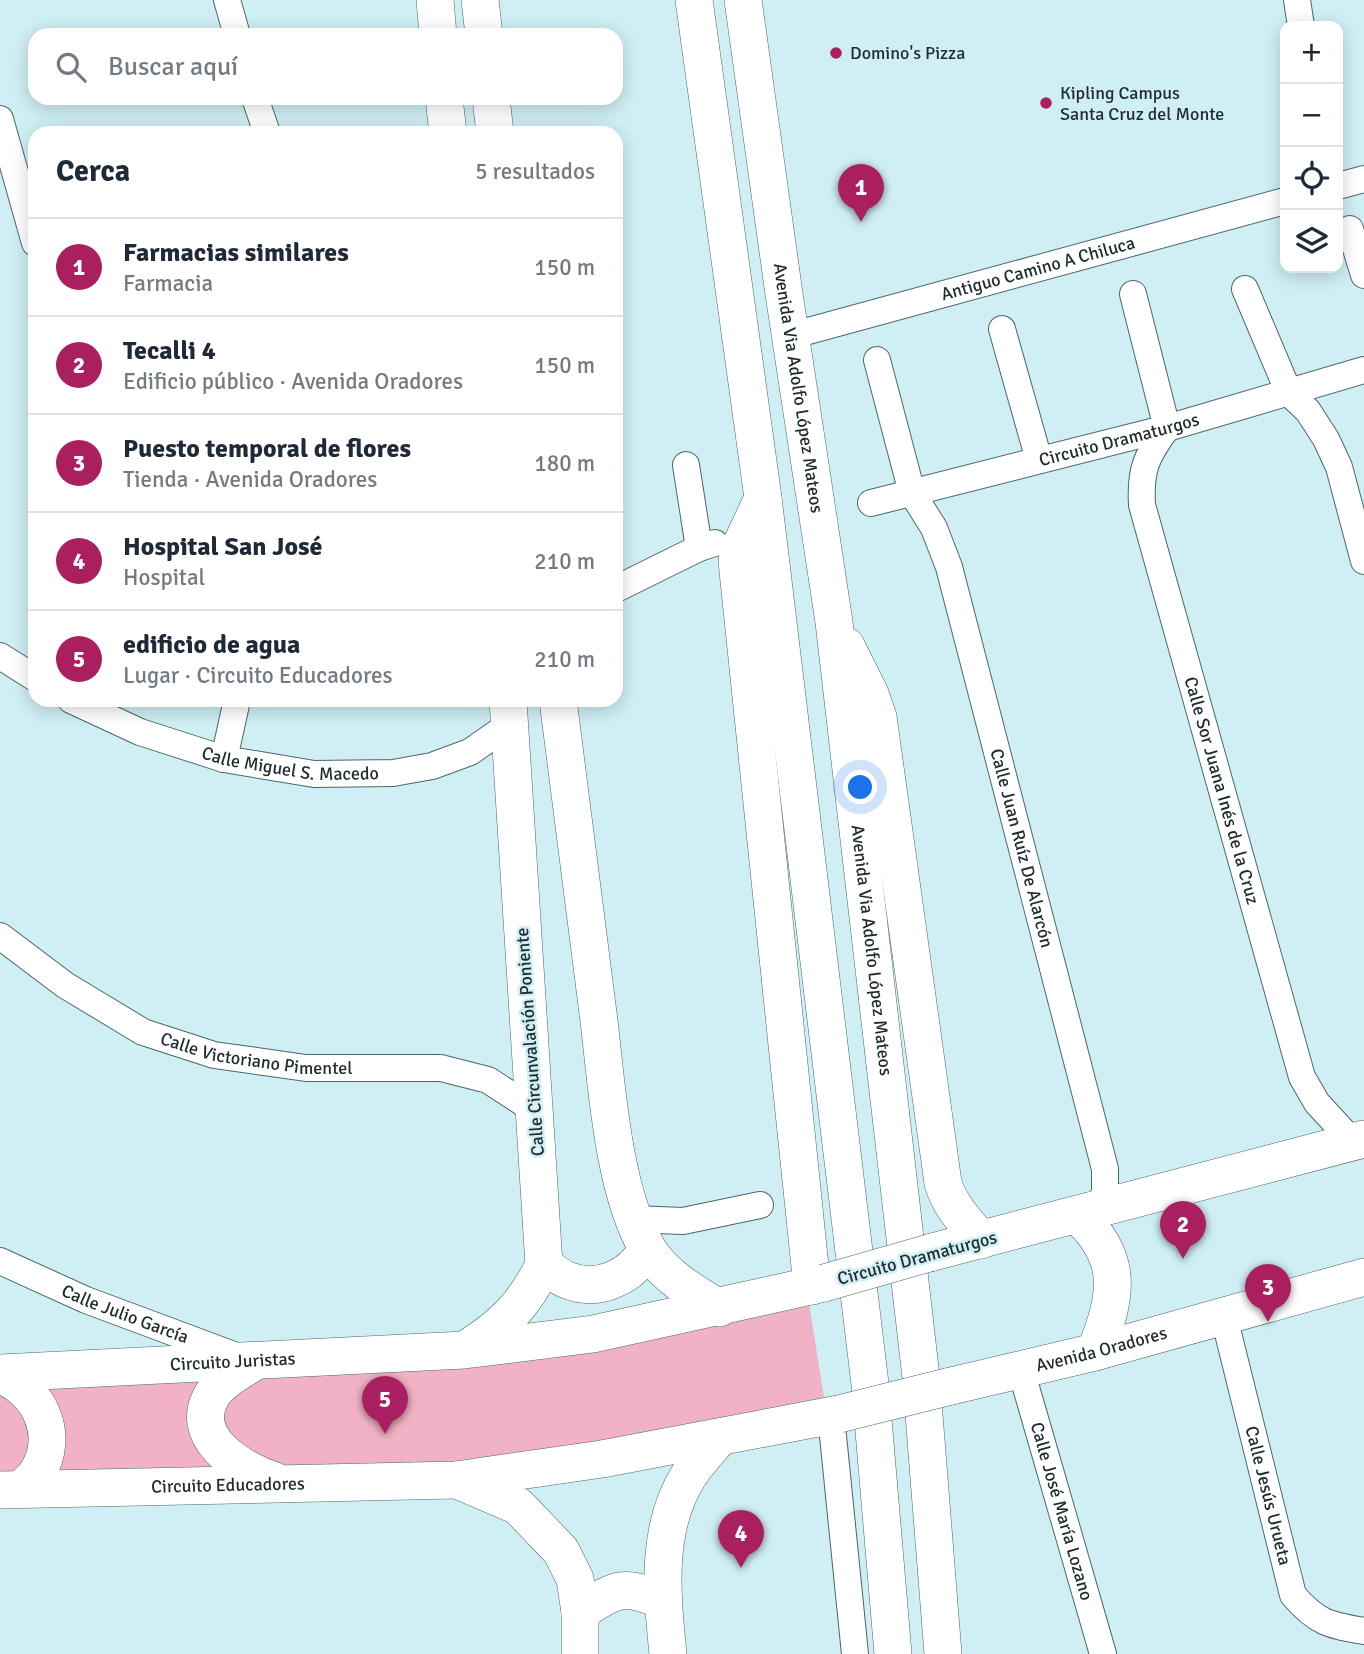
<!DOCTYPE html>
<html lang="es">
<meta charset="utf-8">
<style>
:root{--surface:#fff;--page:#f2f2f3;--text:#1f2937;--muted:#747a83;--line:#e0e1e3;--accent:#aa1f5f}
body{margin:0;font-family:Signika,sans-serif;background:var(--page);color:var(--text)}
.controls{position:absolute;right:21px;top:21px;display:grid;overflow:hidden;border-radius:14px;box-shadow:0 4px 18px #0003}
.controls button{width:63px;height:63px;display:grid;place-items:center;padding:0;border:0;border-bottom:2px solid var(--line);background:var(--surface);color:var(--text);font:35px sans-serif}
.you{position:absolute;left:861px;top:788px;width:24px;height:24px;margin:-18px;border:5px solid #fff;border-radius:50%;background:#1a73e8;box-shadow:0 0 0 10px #1a73e833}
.badge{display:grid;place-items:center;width:46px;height:46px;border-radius:50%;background:var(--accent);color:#fff;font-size:23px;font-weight:700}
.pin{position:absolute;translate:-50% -58px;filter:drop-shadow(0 2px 4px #0008)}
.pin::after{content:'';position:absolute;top:37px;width:24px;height:21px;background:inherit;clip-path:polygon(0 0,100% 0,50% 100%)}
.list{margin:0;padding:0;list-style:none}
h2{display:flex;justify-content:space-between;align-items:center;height:91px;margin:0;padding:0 28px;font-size:30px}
h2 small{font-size:23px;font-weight:400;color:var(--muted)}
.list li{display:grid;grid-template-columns:46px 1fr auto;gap:21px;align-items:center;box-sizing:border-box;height:98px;padding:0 28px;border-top:2px solid var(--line)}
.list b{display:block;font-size:26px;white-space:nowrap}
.list p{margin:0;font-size:23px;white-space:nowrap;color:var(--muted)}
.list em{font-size:23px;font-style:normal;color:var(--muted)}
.icon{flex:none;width:38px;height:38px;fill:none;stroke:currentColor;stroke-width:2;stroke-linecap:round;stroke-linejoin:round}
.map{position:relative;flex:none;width:1364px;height:1654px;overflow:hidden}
.search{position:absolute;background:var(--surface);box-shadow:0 4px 18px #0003;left:28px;top:28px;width:595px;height:77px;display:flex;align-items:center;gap:18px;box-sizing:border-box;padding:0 24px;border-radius:21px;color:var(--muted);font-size:26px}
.panel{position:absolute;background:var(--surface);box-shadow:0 4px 18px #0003;left:28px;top:126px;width:595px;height:581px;border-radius:21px}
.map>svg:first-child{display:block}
.green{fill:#f1b2c5}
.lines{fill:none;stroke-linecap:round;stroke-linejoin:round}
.minor-casing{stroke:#4b676c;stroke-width:28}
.secondary-casing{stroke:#4b676c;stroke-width:38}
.minor{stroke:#fff;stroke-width:26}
.secondary{stroke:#fff;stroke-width:37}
.secondary-bridge-casing{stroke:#4b676c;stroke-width:38;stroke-linecap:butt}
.secondary-bridge{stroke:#fff;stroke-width:37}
.poi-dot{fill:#aa1f5f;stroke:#cfeff4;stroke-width:2.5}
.labels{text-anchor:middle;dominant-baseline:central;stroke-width:5;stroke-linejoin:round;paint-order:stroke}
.poi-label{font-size:18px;fill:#1f2b2d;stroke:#cfeff4;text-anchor:start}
.street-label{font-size:18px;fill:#1f2b2d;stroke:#cfeff4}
</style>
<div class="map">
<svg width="1364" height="1654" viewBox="0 0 1364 1654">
<rect width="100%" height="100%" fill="#cfeff4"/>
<path class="green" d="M 807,1291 L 827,1416 L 602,1459 L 0,1493 L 0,1383 L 125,1378 Z"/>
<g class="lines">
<g class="minor-casing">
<g id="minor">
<path d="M 227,0 L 237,35"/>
<path d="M 1297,0 L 1301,26"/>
<path d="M 255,98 L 267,133"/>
<path d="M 0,119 L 35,243"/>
<path d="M 1338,186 L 1364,179"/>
<path d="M 1350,229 L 1364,275"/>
<path d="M 1245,289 L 1289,393 L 1308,411 L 1326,439 L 1339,467 L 1364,561"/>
<path id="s1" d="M 1133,294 L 1167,428 C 1146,456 1140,470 1142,505 L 1302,1077 L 1317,1103 L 1353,1142"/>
<path d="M 1002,329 L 1039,460"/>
<path id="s2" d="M 790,336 L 1285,201"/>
<path id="s3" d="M 877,360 L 912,493 L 934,528 L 949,567 L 1105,1169 L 1105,1190 L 1101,1209"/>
<path d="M 686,465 L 699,548"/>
<path id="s4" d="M 871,503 L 1167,428 L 1364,370"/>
<path d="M 616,589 L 699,548 L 715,543"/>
<path d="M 0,656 L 35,678"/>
<path id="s5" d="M 71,700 L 140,732 L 224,759 L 314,774 L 393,773 L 432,766 L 470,752 L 510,724"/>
<path d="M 224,759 L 237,700"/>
<path id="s6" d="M 0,936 L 65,985 L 143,1032 L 214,1055 L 306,1068 L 441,1068 L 488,1080 L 534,1110"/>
<path d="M 633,1219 L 683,1221 L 760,1205"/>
<path id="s7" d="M 0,1261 L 86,1300 L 239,1357"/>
<path id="s8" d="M 1224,1317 L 1293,1595 C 1317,1623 1329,1625 1364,1631"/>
<path id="s9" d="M 1021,1370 L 1103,1654"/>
<path d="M 831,1416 L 855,1654"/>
</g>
</g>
<g class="secondary-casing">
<g id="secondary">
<path d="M 435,0 L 438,35"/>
<path d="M 480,0 L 484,35"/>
<path d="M 694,0 L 763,498 L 870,1384 L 893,1654"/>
<path id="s10" d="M 743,0 L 784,294 L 834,622 L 921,1377 L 943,1654"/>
<path d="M 444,98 L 448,133"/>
<path d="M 491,98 L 495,133"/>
<path d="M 763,498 L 742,543 L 737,561 L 812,1286"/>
<path d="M 846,646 L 870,694 L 878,717 L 943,1183 C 950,1206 965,1221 981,1240"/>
<path d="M 558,700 C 572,807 585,914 599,1021 C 607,1088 613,1189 647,1248 C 663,1275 692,1292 719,1308"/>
<path d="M 1077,1215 C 1125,1258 1117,1297 1095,1352"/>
<path d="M 929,1253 L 1364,1139"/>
<path d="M 544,1265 C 551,1270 559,1277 567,1280 C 598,1293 632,1277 647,1249"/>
<path d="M 468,1348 C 505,1324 524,1305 544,1265 L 508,700"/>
<path d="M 254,1362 C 240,1371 224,1379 214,1392 C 184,1436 240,1470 275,1481"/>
<path id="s11" d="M 0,1373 L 464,1350 L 593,1334 L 824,1283"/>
<path d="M 0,1375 C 39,1389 61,1435 37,1473 C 33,1479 26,1484 22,1489"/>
<path id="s12" d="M 947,1387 L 1095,1352 L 1364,1277"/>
<path d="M 457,1480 L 518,1506 L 561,1551 L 575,1579 L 580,1612 L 580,1654"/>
<path id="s13" d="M 0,1490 L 456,1480 L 602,1459 L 839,1414"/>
<path d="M 580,1612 C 616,1589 622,1583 663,1601"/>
<path d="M 668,1654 C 662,1594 655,1528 689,1475 C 698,1461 710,1449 720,1437"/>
</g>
</g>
<use href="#minor" class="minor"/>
<use href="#secondary" class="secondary"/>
<g class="secondary-bridge-casing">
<path id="secondary-bridge" d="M 824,1283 L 929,1253
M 839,1414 L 947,1387"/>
</g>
<use href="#secondary-bridge" class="secondary-bridge"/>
</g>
<g class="poi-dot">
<circle cx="836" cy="53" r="7"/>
<circle cx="1046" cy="103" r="7"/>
</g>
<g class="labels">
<g class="poi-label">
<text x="850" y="53">Domino's Pizza</text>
<text x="1060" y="93">Kipling Campus<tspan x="1060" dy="21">Santa Cruz del Monte</tspan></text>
</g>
<g class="street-label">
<text stroke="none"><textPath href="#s2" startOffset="257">Antiguo Camino A Chiluca</textPath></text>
<text stroke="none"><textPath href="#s10" startOffset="392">Avenida Via Adolfo López Mateos</textPath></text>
<text stroke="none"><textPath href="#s4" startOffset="256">Circuito Dramaturgos</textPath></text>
<text stroke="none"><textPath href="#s5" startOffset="231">Calle Miguel S. Macedo</textPath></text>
<text stroke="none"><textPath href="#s1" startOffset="518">Calle Sor Juana Inés de la Cruz</textPath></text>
<text stroke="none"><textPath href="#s3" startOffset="511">Calle Juan Ruíz De Alarcón</textPath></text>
<text stroke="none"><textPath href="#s10" startOffset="959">Avenida Via Adolfo López Mateos</textPath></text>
<text transform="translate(530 1042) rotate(-94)">Calle Circunvalación Poniente</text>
<text stroke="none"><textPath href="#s6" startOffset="289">Calle Victoriano Pimentel</textPath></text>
<text transform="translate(917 1258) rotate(-15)">Circuito Dramaturgos</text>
<text stroke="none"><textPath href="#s7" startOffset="136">Calle Julio García</textPath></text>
<text stroke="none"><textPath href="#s12" startOffset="159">Avenida Oradores</textPath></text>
<text stroke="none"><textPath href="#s11" startOffset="233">Circuito Juristas</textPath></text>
<text stroke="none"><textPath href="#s13" startOffset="228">Circuito Educadores</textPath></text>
<text stroke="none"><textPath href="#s8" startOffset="184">Calle Jesús Urueta</textPath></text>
<text stroke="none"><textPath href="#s9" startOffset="147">Calle José María Lozano</textPath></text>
</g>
</g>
</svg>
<div class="controls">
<button>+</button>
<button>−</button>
<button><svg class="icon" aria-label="locate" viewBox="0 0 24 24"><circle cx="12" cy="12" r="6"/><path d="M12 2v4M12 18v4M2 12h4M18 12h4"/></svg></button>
<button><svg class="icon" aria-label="layers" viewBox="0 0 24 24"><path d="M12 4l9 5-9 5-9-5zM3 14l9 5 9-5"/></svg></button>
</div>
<div class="you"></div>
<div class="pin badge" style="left:861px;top:222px">1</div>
<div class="pin badge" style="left:1183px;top:1259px">2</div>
<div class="pin badge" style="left:1268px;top:1322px">3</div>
<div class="pin badge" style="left:741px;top:1568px">4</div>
<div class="pin badge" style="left:385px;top:1434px">5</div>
<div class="search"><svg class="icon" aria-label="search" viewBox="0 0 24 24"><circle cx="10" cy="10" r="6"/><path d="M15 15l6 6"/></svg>Buscar aquí</div>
<section class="panel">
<h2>Cerca<small>5 resultados</small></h2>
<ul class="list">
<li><span class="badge">1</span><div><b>Farmacias similares</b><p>Farmacia</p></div><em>150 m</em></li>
<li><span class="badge">2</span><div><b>Tecalli 4</b><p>Edificio público · Avenida Oradores</p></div><em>150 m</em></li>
<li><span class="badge">3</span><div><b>Puesto temporal de flores</b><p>Tienda · Avenida Oradores</p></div><em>180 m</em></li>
<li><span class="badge">4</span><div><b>Hospital San José</b><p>Hospital</p></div><em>210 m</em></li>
<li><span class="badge">5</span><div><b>edificio de agua</b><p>Lugar · Circuito Educadores</p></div><em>210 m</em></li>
</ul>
</section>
</div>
